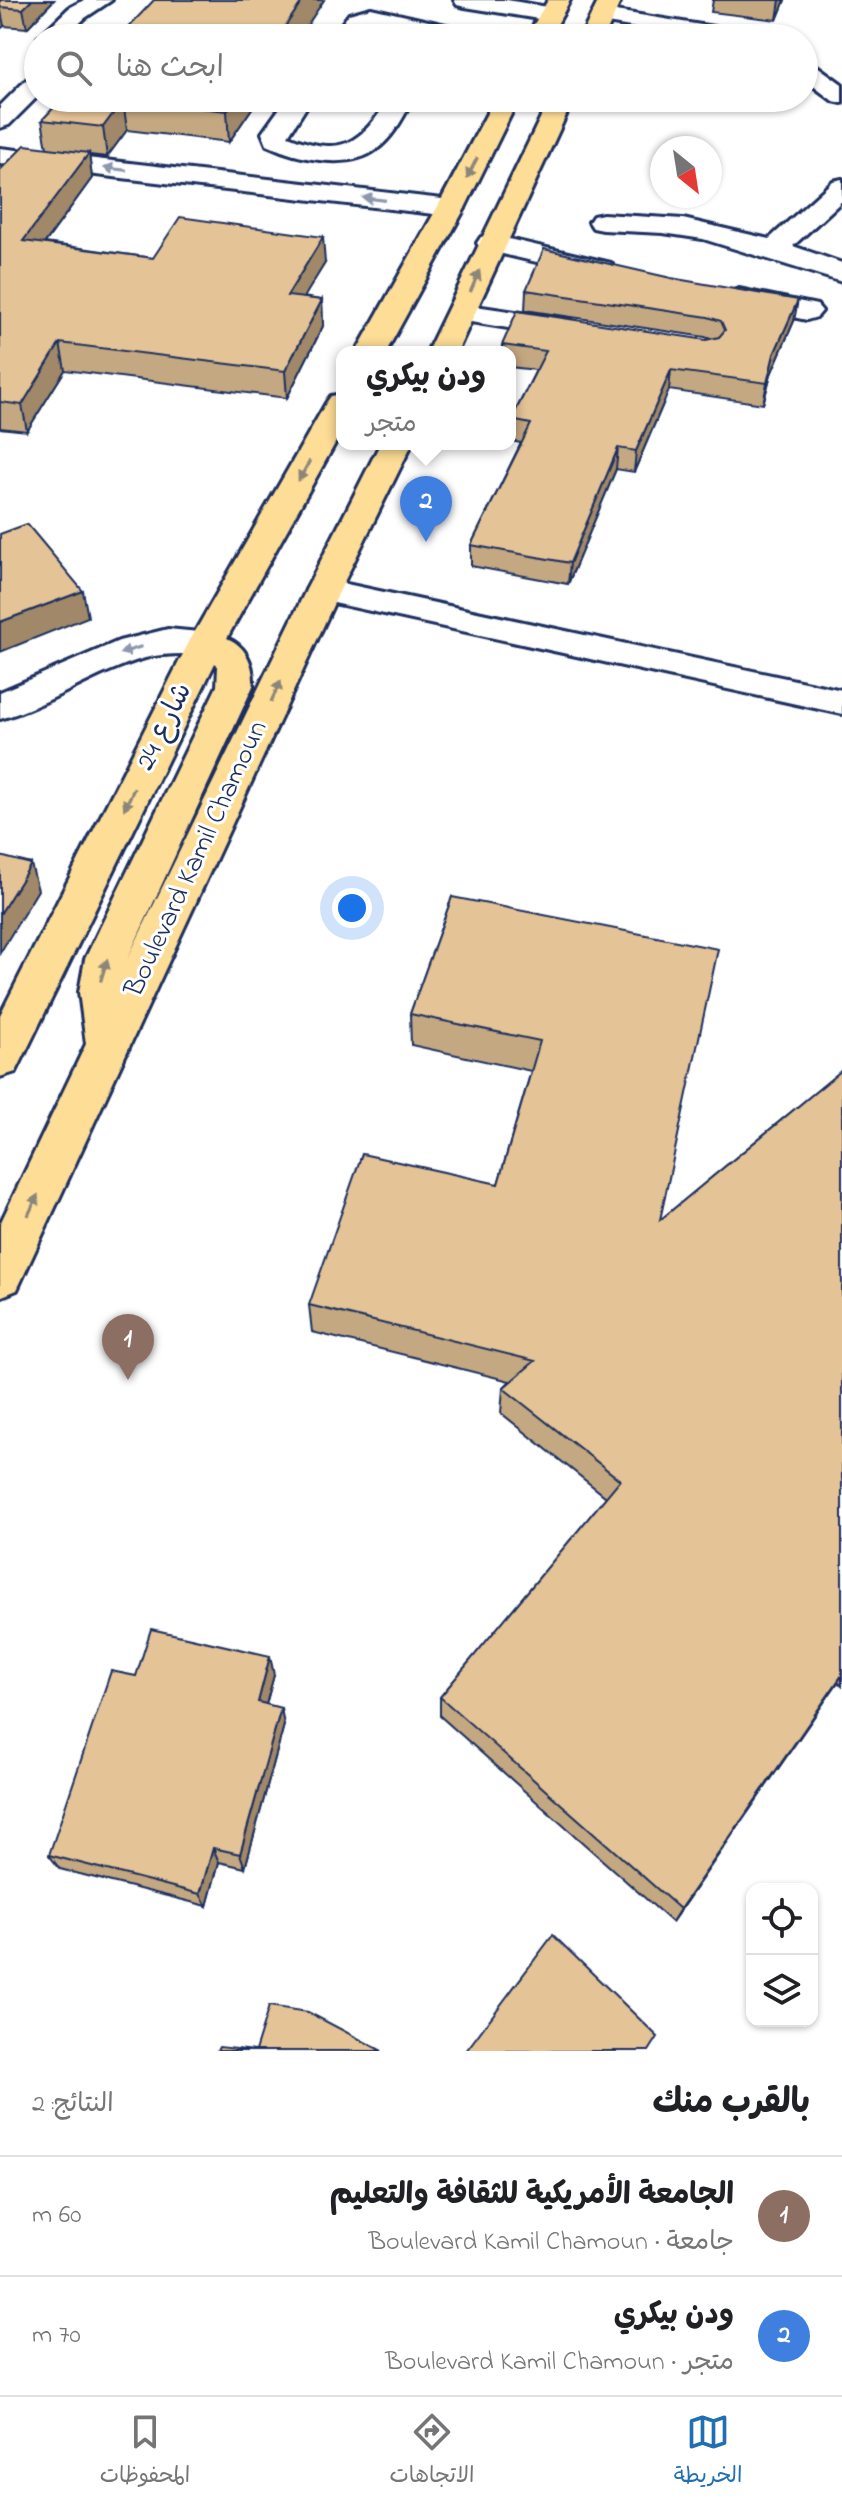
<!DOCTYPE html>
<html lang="ar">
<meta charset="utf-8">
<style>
:root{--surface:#fff;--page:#f2f2f2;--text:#202124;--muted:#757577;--line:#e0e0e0;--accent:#1f6fb2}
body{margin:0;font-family:"Indie Flower","Playpen Sans Arabic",sans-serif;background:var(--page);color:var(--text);direction:rtl}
.controls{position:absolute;right:24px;bottom:24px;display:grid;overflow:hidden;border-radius:16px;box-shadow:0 2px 6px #0004}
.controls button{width:72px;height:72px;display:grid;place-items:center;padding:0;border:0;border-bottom:2px solid var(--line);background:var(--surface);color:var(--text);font:40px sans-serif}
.compass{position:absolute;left:650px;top:136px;width:72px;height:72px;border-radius:50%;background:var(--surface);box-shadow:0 2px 6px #0004;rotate:150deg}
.you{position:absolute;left:352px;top:908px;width:28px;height:28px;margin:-20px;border:6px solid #fff;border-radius:50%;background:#1a73e8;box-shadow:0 0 0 12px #1a73e833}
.badge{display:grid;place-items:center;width:52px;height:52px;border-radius:50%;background:var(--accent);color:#fff;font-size:26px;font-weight:700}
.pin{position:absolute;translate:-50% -66px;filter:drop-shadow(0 2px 4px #0008)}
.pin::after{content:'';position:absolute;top:42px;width:28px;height:24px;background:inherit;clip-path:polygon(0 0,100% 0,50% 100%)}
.popup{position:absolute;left:336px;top:346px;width:180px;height:104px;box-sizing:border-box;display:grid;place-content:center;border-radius:16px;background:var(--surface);filter:drop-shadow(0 2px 6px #0005);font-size:26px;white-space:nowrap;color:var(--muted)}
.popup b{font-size:30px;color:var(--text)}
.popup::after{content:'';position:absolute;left:50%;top:100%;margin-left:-16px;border:16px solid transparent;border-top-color:var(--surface)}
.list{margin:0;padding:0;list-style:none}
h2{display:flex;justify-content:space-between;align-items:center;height:104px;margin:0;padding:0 32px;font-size:34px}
h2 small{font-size:26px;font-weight:400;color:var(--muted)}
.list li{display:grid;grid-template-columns:52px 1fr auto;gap:24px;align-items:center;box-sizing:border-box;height:120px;padding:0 32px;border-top:2px solid var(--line)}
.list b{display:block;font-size:30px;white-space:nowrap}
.list p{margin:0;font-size:26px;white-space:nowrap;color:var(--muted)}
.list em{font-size:26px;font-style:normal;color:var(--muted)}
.icon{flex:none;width:44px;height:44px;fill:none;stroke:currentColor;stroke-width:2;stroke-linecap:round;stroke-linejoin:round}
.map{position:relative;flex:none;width:842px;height:2051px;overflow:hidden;direction:ltr}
.search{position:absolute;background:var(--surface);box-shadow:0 2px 6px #0004;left:24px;right:24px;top:24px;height:88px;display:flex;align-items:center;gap:20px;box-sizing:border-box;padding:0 28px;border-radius:44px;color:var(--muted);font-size:30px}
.sheet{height:344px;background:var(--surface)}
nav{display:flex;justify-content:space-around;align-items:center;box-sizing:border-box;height:112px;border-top:2px solid var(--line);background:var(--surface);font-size:22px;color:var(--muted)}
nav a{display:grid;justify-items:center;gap:4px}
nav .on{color:var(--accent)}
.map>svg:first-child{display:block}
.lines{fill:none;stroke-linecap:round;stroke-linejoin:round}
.minor-casing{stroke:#1b2f5e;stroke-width:6}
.major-casing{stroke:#1b2f5e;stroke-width:6}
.minor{fill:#fff;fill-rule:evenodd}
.major{fill:#fedd96;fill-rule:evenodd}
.wall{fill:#c4a881;stroke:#1b2f5e;stroke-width:2}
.shaded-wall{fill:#a08869;stroke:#1b2f5e;stroke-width:2}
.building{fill:#e4c396;stroke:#1b2f5e;stroke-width:2}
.oneway{fill:#8c867a}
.oneway2{fill:#8d97ae}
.labels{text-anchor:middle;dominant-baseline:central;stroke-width:6;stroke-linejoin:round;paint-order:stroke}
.street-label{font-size:28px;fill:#1b2f5e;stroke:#fff}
</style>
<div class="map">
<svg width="842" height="2051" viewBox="0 0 842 2051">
<rect width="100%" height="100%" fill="#fff"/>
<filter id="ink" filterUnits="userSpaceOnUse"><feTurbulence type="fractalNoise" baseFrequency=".0125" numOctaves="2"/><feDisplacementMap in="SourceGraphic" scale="16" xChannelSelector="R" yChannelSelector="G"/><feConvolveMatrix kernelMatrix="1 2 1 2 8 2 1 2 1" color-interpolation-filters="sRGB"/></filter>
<g filter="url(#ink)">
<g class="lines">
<g class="minor-casing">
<path id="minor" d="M 84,0 L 112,0 L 85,18 L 64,38 L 38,38 L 69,8 Z
M 454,0 L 507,0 L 559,9 L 563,14 L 559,19 L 551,21 L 465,7 L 457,5 Z
M 371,8 L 481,33 L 485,38 L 442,38 L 372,22 L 365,24 L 355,38 L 331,38 L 349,14 Z
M 603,9 L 738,31 L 746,33 L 750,38 L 695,38 L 595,21 L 591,16 L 595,11 Z
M 804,61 L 813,63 L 842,84 L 842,103 L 833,101 L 804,79 Z
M 38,75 L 38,96 L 9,125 L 0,128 L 0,106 L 29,77 Z
M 287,98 L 312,98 L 288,136 C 343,158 360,143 390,98 L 414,98 C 404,115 394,137 377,149 C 349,171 297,159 267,145 L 262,133 Z
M 0,148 L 451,200 L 461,202 L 465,208 L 461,214 L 451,216 L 0,164 Z
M 842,179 L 842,201 L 793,246 L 842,263 L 842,282 L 703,239 L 663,233 L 603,230 L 593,228 L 589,222 L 593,216 L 603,214 L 683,219 L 769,239 L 833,181 Z
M 491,235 L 611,263 L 615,269 L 611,275 L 601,277 L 481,249 L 477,243 L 481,237 Z
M 739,289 L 817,305 L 822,311 L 817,317 L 807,320 L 729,304 L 725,298 L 729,292 Z
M 462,304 L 570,320 L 580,323 L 585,329 L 580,335 L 570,338 L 452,319 L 447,313 L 452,307 Z
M 323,579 L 842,690 L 842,714 L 311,598 L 306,590 L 311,582 Z
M 168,629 L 220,634 L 225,642 L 220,650 C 195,657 170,651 145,658 C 95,672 50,705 0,719 L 0,692 L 119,641 Z"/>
</g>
<g class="major-casing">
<path id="major" d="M 548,0 L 570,0 L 550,38 L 526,38 Z
M 599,0 L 621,0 L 604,38 L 580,38 Z
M 495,98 L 519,98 L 465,208 L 386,352 L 356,352 L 437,208 Z
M 550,98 L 574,98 L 457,352 L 427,352 Z
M 342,394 L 342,431 L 227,638 C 247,647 254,665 253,686 L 127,960 L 306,590 L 380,444 L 412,444 L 340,590 L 17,1290 L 0,1297 L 0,1224 L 86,1044 L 79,992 L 85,959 L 217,686 L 218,667 L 215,663 L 16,1072 L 0,1077 L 0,1015 L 189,642 L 326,403 L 331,396 Z"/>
</g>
<use href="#minor" class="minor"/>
<use href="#major" class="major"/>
</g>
<path class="wall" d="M 0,0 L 54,0 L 27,28 L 4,26 L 0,29 Z
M 713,0 L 785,0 L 777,20 L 711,12 Z
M 63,98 L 259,98 L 229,142 L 127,130 L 107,157 L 89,155 L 92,178 L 45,243 L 153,258 L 325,263 L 303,297 L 322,300 L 323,326 L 287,398 L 65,370 L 27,431 L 0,428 L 0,170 L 47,148 L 42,120 Z
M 526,290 L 794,321 L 771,374 L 763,404 L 669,390 L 634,472 L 616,469 L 568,584 L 471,566 L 471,545 L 521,443 L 510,441 L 511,420 L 536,370 L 510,367 L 510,352 L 502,352 L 502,345 L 706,340 L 711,339 L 705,337 L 525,310 Z
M 452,897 L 660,1220 L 842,1070 L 842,1686 L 838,1682 L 672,1922 L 440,1716 L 440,1697 L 606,1497 L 501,1413 L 503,1388 L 510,1381 L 312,1332 L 309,1305 L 498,1184 L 531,1071 L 411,1045 L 410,1014 Z
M 274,1675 L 266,1704 L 284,1725 L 245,1868 L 219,1862 L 207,1906 L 60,1869 L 49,1855 L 136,1676 Z"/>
<path class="shaded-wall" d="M 32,0 L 54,0 L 27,28 L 23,9 Z
M 303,0 L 324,0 L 299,38 L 277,38 Z
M 780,0 L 785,0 L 777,20 Z
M 0,6 L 4,26 L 0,29 Z
M 236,98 L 259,98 L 229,142 L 227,111 Z
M 123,100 L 127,130 L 107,157 L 103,127 Z
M 89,153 L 92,178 L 28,266 L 23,241 Z
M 323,237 L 325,263 L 289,322 L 287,296 Z
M 322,300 L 323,326 L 287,398 L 285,371 Z
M 798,300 L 794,321 L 771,374 L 763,404 L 767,383 L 774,354 Z
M 60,343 L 65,370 L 27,431 L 22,405 Z
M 671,370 L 669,390 L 634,472 L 636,451 Z
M 618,448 L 616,469 L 568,584 L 570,563 Z
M 83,591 L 88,617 L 0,652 L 0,622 Z
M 31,864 L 38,890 L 0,953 L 0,914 Z
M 270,1656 L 274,1675 L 262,1719 L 258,1702 Z
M 842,1675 L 838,1682 L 672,1922 L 680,1909 Z
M 281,1708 L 284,1725 L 245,1868 L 240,1854 Z
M 213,1848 L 219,1862 L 207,1906 L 200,1894 Z"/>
<path class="building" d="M 0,0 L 32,0 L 23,9 L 0,7 Z
M 154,0 L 303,0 L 277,38 L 118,38 Z
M 63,98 L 236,98 L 227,111 L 123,100 L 103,127 L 42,120 Z
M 25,145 L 89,153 L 23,241 L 153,258 L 180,217 L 323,237 L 287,296 L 322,300 L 285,371 L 60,343 L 22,405 L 0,402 L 0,170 Z
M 544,249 L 671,278 L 798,300 L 774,354 L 767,383 L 671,370 L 636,451 L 618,448 L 570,563 L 471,545 L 531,424 L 511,420 L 546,351 L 502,345 L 517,311 L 706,340 L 719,337 L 725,330 L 721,321 L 708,317 L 526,290 Z
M 27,524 L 83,591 L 0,622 L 0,534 Z
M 0,856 L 31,864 L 0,914 Z
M 452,897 L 718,949 L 660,1220 L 842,1070 L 842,1675 L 680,1909 L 440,1697 L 620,1480 L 503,1388 L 535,1361 L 309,1305 L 362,1154 L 498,1184 L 540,1041 L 410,1014 Z
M 151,1629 L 270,1656 L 258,1702 L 281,1708 L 240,1854 L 213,1848 L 200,1894 L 49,1855 L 111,1671 L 136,1676 Z
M 553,1935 L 658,2037 L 649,2051 L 466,2051 Z
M 269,2006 L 308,2012 L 382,2051 L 217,2051 L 219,2047 L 255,2051 Z"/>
<defs><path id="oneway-solid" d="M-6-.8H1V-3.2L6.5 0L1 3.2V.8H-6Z" transform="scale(2)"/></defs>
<g class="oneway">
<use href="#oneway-solid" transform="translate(472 168) rotate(117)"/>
<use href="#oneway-solid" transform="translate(475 281) rotate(-67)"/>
<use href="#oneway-solid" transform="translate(304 471) rotate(119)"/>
<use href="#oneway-solid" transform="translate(276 691) rotate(-65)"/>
<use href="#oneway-solid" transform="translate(129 799) rotate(116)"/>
<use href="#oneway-solid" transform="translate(104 970) rotate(-73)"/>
<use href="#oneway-solid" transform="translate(33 1205) rotate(-65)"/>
</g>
<g class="oneway2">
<use href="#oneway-solid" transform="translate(115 169) rotate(-173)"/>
<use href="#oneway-solid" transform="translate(374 199) rotate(-173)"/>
<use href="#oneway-solid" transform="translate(131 650) rotate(162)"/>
</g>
</g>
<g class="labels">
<g class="street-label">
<text transform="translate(165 727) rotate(-64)">شارع 24</text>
<text transform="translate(197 859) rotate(-65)">Boulevard Kamil Chamoun</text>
</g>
</g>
</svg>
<div class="controls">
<button><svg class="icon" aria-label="locate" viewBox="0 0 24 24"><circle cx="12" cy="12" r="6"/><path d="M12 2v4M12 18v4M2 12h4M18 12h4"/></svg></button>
<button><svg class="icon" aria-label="layers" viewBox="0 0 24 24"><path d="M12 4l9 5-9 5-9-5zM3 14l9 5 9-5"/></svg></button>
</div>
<svg class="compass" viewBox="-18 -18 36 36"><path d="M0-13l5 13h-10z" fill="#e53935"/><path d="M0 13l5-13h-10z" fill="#757577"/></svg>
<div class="you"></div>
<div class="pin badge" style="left:128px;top:1380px;background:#8d6e63">1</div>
<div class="pin badge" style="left:426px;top:542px;background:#3f7fe0">2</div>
<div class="popup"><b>ودن بيكري</b>متجر</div>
<div class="search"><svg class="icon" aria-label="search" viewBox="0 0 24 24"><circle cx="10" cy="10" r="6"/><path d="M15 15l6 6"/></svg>ابحث هنا</div>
</div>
<section class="sheet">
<h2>بالقرب منك<small>النتائج: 2</small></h2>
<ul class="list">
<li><span class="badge" style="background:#8d6e63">1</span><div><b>الجامعة الأمريكية للثقافة والتعليم</b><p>جامعة · Boulevard Kamil Chamoun</p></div><em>60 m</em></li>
<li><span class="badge" style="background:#3f7fe0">2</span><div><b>ودن بيكري</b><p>متجر · Boulevard Kamil Chamoun</p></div><em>70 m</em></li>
</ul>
</section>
<nav>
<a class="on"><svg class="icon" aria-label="map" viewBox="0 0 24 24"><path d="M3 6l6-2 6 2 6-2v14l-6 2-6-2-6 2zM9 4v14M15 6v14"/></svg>الخريطة</a>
<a><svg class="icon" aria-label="directions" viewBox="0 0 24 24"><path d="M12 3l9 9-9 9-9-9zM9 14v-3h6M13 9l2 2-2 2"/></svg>الاتجاهات</a>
<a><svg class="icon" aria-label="saved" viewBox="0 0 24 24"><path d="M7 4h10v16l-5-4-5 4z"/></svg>المحفوظات</a>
</nav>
